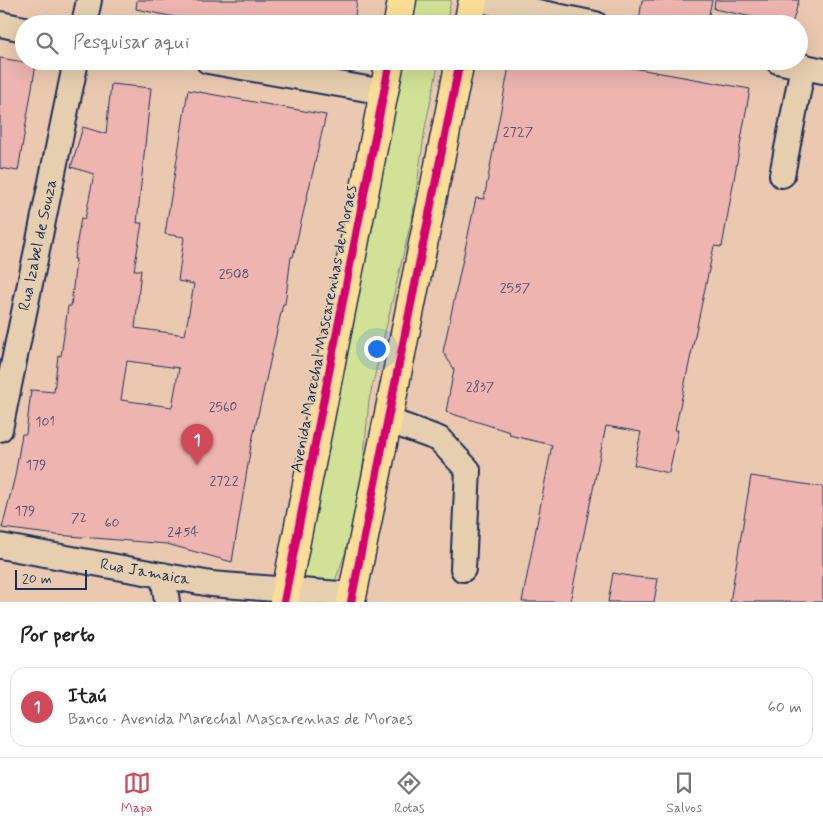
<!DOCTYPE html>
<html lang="pt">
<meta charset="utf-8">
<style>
:root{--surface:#fff;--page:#f2f2f2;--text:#222;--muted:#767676;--line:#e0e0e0;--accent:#d1495b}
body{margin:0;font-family:Mynerve,sans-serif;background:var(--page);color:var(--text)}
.scale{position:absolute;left:15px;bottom:12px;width:72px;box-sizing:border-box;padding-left:5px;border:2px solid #1b2f5e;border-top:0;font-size:14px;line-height:18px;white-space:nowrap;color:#1b2f5e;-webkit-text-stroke:4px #e6cfaf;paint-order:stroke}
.you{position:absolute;left:376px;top:348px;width:18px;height:18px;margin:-12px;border:4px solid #fff;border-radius:50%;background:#1a73e8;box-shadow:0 0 0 8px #1a73e833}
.badge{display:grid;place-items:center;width:32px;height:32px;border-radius:50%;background:var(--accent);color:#fff;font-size:16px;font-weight:700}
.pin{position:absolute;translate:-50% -41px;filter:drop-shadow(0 1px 2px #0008)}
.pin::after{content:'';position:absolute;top:26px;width:18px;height:15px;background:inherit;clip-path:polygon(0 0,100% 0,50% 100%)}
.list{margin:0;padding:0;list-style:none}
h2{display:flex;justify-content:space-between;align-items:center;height:65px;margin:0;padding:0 20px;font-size:21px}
h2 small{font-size:16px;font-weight:400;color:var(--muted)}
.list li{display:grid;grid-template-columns:32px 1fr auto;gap:15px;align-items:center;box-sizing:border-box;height:80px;margin:0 10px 10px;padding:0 10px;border:1px solid var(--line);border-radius:15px}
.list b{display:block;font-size:19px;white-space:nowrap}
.list p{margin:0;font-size:16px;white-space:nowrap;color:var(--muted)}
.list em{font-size:16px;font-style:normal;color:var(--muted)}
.icon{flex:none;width:28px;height:28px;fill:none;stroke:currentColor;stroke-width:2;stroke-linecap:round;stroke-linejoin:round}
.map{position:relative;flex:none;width:823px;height:602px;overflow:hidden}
.search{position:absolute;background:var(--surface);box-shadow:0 5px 20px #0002;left:15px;right:15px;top:15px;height:55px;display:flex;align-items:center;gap:12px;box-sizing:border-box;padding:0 18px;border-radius:28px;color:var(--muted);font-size:19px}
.sheet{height:155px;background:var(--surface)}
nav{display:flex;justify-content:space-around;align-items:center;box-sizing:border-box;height:70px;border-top:1px solid var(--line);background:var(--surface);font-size:14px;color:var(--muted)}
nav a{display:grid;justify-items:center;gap:2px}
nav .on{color:var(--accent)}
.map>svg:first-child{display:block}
.green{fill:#d1e296;stroke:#76887a}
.building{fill:#edb4b0;stroke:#1b2f5e;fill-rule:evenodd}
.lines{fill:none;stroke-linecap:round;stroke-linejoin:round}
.minor-casing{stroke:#1b2f5e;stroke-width:28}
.highway-casing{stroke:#1b2f5e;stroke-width:31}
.minor{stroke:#e6cfaf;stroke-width:24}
.highway{stroke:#fcde96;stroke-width:28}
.cycleway-casing{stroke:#e6cfaf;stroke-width:11}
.cycleway{stroke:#d6006c;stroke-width:8}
.labels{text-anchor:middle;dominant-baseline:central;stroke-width:4;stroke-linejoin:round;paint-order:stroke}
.number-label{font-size:14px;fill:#505072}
.street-label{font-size:16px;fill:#1b2f5e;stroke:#e6cfaf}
</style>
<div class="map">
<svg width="823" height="602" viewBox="0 0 823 602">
<rect width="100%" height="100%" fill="#ebc9b0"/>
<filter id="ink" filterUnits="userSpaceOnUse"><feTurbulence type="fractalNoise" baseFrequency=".02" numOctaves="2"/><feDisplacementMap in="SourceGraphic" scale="10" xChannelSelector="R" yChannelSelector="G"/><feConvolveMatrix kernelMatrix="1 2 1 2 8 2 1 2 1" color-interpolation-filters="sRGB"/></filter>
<g filter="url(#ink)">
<path class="green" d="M 414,0 L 451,0 L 446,24 L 409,24 Z
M 401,61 L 439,61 L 425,128 L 413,213 L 369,400 L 358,520 L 333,586 L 300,582 Z"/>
<path class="building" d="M 137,0 L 357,0 L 354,24 L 208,24 L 136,9 Z
M 642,0 L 712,0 L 707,24 L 654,24 L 639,21 Z
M 715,0 L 799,0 L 792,24 L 765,24 L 767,20 L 714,9 Z
M 0,58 L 36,64 L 18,171 L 0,168 Z
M 510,61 L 594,61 L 750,89 L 722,247 L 714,246 L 675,430 L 678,430 L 669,473 L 634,465 L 641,432 L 606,426 L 570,602 L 522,602 L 552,445 L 509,435 L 510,432 L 446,412 L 454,369 L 443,352 L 476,198 L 484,199 Z
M 111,84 L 151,88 L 137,223 L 142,223 L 134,270 L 141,270 L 135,328 L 185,335 L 194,284 L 178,281 L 184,237 L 165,234 L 188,90 L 326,115 L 293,257 L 291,257 L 285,304 L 283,304 L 251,446 L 232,562 L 167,544 L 57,535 L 2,528 L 15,476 L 22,434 L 26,434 L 31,390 L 54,392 L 58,355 L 61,356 L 68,306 L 71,306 L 76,259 L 74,259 L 81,218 L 85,219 L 94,174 L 71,167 L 83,127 L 106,134 ZM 127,361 L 179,368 L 172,407 L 121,400 Z
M 751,476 L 823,487 L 823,602 L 730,602 Z
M 613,573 L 635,577 L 658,579 L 654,602 L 608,602 Z"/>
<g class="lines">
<g class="minor-casing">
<path id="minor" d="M 480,0 L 595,24
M 0,24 L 24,29
M 84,24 L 89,0
M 208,61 L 384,92
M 778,61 L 823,71
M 782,175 L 803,66
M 387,420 L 439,439 L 468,470 L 463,569
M 0,429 L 76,61
M 0,546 L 211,584 L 352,595
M 163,575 L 167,602"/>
</g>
<g class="highway-casing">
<path id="highway" d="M 398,24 L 402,0
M 468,24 L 473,0
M 284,602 L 390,61
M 351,602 L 460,61"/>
</g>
<use href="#minor" class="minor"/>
<use href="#highway" class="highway"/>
<g class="cycleway-casing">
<path id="cycleway" d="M 284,602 L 390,61
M 351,602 L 460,61"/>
</g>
<use href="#cycleway" class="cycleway"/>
</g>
</g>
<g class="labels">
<g class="number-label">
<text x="518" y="132">2727</text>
<text x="234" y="274">2508</text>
<text x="515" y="288">2557</text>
<text x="480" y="387">2837</text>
<text x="223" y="407">2560</text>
<text x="45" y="422">101</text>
<text x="36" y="465">179</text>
<text x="224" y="481">2722</text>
<text x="25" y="511">179</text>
<text x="79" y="518">72</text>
<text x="112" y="523">60</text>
<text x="183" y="532">2454</text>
</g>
<g class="street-label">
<text transform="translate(38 245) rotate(-78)">Rua Izabel de Souza</text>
<text transform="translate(324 329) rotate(-79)">Avenida Marechal Mascarenhas de Moraes</text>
<text transform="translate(145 572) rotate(10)">Rua Jamaica</text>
</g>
</g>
</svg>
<div class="scale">20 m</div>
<div class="you"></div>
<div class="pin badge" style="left:197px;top:465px">1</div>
<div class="search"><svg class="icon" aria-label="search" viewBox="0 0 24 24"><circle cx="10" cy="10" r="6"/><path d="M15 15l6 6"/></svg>Pesquisar aqui</div>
</div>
<section class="sheet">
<h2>Por perto<small></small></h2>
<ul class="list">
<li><span class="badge">1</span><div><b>Itaú</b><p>Banco · Avenida Marechal Mascarenhas de Moraes</p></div><em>60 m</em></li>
</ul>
</section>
<nav>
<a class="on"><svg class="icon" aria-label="map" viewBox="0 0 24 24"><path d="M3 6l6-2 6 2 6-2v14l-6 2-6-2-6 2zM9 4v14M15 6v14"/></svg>Mapa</a>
<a><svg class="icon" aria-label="directions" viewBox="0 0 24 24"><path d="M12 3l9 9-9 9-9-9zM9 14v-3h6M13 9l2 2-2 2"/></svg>Rotas</a>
<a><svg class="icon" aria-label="saved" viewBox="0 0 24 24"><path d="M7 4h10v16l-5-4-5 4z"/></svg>Salvos</a>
</nav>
